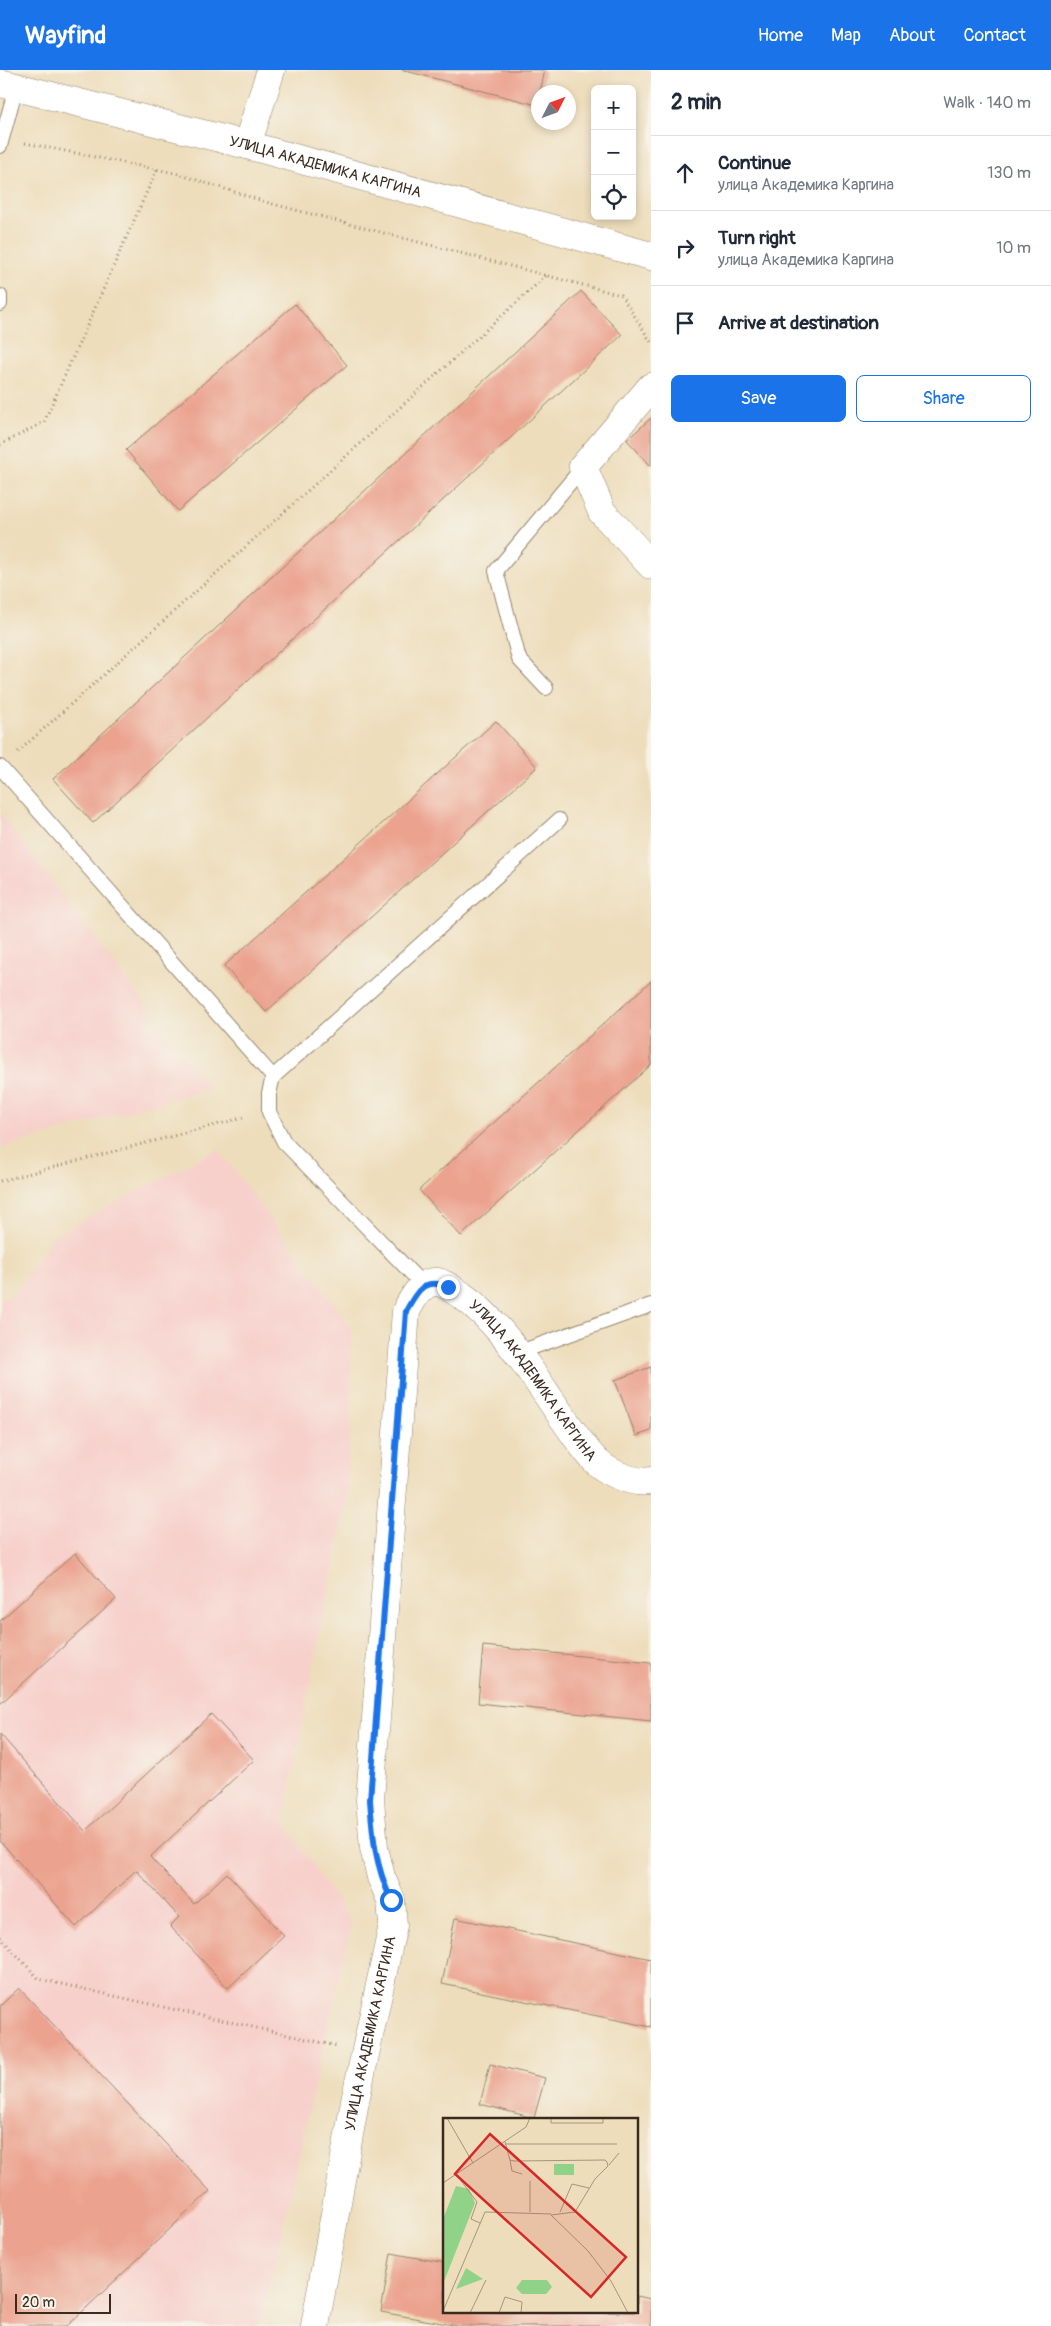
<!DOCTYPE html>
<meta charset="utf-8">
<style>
:root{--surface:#fff;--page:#f2f2f3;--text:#1f2937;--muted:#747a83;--line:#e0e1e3;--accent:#1a73e8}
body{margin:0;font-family:Pangolin,sans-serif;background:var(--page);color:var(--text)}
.controls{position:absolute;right:15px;top:15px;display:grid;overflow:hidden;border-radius:8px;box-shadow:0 2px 8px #0003}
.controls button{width:45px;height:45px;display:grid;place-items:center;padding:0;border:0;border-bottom:1px solid var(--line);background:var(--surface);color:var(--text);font:25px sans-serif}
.compass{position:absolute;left:531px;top:15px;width:45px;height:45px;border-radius:50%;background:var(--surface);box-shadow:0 2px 8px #0003;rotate:48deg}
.scale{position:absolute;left:15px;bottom:12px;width:96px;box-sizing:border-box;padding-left:5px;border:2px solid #3b2a1e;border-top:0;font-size:14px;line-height:18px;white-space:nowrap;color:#3b2a1e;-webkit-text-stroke:4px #f7f3e8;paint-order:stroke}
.stop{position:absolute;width:15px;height:15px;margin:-11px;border:4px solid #1a73e8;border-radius:50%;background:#fff}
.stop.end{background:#1a73e8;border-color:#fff;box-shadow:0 1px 5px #0008}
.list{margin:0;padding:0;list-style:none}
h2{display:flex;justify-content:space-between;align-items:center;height:65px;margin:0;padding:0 20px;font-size:21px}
h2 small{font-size:16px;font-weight:400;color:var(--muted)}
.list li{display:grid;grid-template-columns:32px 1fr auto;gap:15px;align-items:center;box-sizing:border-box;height:75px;padding:0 20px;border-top:1px solid var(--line)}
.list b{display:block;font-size:19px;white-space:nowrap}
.list p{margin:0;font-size:16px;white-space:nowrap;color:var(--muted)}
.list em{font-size:16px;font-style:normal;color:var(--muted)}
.actions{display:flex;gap:10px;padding:15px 20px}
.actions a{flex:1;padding:11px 0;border:1px solid var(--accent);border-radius:8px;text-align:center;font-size:18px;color:var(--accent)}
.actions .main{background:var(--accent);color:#fff}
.icon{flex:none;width:28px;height:28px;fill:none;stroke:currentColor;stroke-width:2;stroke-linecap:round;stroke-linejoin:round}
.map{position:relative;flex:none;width:651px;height:2256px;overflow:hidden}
header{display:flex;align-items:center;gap:30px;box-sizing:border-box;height:70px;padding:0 25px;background:var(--accent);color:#fff}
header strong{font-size:24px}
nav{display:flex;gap:28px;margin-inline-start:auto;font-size:18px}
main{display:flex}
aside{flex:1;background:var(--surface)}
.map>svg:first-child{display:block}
.built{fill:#f7d0cc}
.building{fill:#eba28e}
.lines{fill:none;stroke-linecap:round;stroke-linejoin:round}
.service-casing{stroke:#94846c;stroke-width:16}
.minor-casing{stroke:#94846c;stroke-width:29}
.tertiary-casing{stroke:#94846c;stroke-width:29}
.path{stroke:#94846c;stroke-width:3;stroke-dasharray:1 4;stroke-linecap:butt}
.service{stroke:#fff;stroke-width:14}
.minor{stroke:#fff;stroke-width:28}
.tertiary{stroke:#fff;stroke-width:28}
.route{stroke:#1a73e8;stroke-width:6}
.labels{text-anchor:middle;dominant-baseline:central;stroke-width:4;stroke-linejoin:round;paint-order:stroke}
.street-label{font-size:15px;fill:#3b2a1e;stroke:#f7f3e8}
.inset-road{fill:none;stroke:#a6957c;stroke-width:1}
.view{fill:#d62828;fill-opacity:0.15;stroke:#d62828;stroke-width:2.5}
.inset-edge{fill:none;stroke:#3b2a1e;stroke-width:2.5}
</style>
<header>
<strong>Wayfind</strong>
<nav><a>Home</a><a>Map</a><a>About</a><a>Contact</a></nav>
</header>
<main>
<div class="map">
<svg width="651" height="2256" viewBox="0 0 651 2256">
<rect width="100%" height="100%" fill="#f7f3e8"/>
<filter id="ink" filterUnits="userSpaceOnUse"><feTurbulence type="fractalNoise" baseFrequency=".02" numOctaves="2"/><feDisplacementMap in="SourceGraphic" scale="10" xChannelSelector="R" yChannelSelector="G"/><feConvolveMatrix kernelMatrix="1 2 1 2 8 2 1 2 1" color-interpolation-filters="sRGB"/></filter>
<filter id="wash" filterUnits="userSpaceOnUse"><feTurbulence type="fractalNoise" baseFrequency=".0096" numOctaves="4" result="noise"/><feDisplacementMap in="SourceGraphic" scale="20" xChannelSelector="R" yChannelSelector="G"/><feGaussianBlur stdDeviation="1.12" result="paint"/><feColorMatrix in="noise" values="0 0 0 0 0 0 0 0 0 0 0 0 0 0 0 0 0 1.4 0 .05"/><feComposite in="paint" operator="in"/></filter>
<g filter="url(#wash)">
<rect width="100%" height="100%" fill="#edddbb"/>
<path class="built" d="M 0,744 L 209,1019 L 0,1078 Z
M 218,1079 L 352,1259 L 348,1418 L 283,1751 L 351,1852 L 260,2256 L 0,2256 L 0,1228 L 14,1225 L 55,1165 Z"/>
<g id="blocks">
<path class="building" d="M 402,0 L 545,0 L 537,35 Z
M 581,221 L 622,265 L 93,753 L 53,709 Z
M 295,234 L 347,295 L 178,441 L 126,380 Z
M 651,348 L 651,396 L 627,370 Z
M 496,651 L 537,697 L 266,942 L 224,896 Z
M 651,911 L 651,995 L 461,1166 L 419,1120 Z
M 651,1297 L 651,1361 L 636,1366 L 615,1310 Z
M 75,1483 L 116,1529 L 0,1634 L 0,1551 Z
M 483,1576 L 651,1593 L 651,1651 L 478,1633 Z
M 211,1644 L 254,1690 L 150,1787 L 194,1834 L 227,1803 L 284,1866 L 228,1918 L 170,1856 L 179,1847 L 136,1800 L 76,1857 L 0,1771 L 0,1664 L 85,1761 Z
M 455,1848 L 651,1889 L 651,1957 L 442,1914 Z
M 19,1918 L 210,2121 L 67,2256 L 0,2256 L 0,1936 Z
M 490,1994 L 545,2008 L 534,2048 L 480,2034 Z
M 391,2183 L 445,2193 L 445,2242 L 637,2242 L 637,2226 L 651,2229 L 651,2256 L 458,2256 L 381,2242 Z"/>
</g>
</g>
<g filter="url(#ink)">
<use href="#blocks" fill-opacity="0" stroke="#94846c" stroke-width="1"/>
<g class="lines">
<g class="service-casing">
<path id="service" d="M 0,76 L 16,17
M 0,226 L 0,234
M 546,618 L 519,589 L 496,501 L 583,397
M 0,697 L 273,1007 L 269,1023 L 269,1042 L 284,1072 L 424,1216
M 273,1007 L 559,750
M 517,1283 L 651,1235"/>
</g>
<g class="minor-casing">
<g id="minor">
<path d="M 247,75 L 271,0"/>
<path d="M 651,317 L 583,397 L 602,442 L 651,495"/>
<path id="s1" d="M 315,2256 L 355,2031 L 393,1855 L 391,1830 L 381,1807 L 374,1778 L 370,1730 L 406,1241 C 412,1230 421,1210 438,1212 C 446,1214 454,1220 461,1225 C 501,1252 535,1308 563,1348 C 574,1363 584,1380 598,1393 C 611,1404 634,1414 651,1411"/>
</g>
</g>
<g class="tertiary-casing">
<g id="tertiary">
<path id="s2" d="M 0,13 L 247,75 L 651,186"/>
</g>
</g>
<path class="path" d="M 25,73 L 175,103 L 269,133 L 621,225 L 651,272
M 0,375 L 44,352 L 157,99
M 18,682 L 547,205
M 0,1111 L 246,1047
M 0,1867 L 39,1909 L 337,1976"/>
<use href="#service" class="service"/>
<use href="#minor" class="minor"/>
<use href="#tertiary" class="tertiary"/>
</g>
</g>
<g class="lines" filter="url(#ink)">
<path class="route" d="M 391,1830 C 375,1793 373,1769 370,1730 L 406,1241 C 417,1221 424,1207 448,1217"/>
</g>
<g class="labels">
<g class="street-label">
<text stroke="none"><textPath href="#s2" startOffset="336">УЛИЦА АКАДЕМИКА КАРГИНА</textPath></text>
<text stroke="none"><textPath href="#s1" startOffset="1212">УЛИЦА АКАДЕМИКА КАРГИНА</textPath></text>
<text stroke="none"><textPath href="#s1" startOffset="298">УЛИЦА АКАДЕМИКА КАРГИНА</textPath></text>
</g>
</g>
<g transform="translate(443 2048)">
<rect width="195" height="195" fill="#edddbb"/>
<path d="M 111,46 L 131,46 L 131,57 L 111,57 ZM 13,68 L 26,71 L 32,85 L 0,166 L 0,101 ZM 23,150 L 40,161 L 13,171 ZM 79,162 L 104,162 L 109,169 L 103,176 L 79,176 L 73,170 Z" fill="#91d289"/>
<path class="inset-road" d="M 4,0 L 30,45M 108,0 L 108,5 L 160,5 L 160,0M 62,24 L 67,42 L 71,43 L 162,42 L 164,44 L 165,48 L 152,61 L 132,94 L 108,97 L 145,133 L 168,163 L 185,195M 63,26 L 174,26M 67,42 L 69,53 L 79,56M 166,47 L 176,35M 13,56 L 34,84 L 28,101 L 37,105M 87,63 L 87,94M 0,65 L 83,9 L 87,0M 117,94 L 129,66 L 146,70M 0,193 L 42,94 L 108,96M 27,195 L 43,162M 56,195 L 62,179 L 79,184 L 78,195"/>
<path class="view" d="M 47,16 L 183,139 L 148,179 L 12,56 Z"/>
<rect width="195" height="195" class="inset-edge"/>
</g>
</svg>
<div class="controls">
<button>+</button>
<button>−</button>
<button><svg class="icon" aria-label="locate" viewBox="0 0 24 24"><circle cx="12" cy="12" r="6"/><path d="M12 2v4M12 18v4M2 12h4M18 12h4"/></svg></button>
</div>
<svg class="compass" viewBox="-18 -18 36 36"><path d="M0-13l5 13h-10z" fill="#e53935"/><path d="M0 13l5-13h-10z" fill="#747a83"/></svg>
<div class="scale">20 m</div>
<div class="stop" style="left:391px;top:1830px"></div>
<div class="stop end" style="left:448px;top:1217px"></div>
</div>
<aside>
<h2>2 min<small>Walk · 140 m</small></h2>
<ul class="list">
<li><svg class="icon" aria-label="ahead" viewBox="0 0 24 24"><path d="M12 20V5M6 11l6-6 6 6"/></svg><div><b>Continue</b><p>улица Академика Каргина</p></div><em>130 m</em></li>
<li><svg class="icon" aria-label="right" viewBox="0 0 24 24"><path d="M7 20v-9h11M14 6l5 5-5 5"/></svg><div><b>Turn right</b><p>улица Академика Каргина</p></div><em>10 m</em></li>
<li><svg class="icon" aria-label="arrive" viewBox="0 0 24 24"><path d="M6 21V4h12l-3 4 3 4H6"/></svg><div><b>Arrive at destination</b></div></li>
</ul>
<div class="actions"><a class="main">Save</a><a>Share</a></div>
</aside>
</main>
